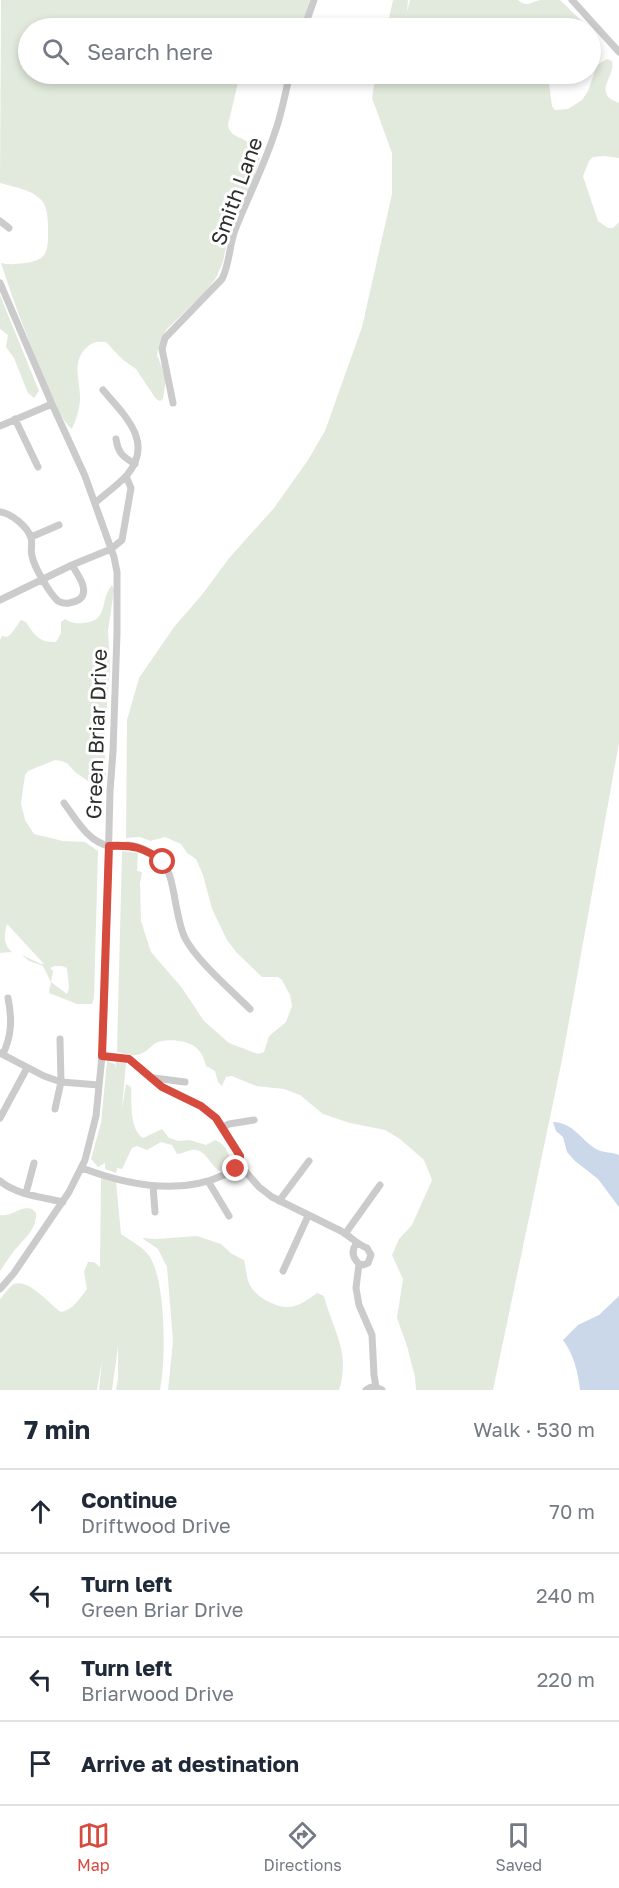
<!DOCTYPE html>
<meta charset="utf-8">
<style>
:root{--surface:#fff;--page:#f6f6f7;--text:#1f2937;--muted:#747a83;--line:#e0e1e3;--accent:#d74b3e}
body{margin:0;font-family:"Golos Text",sans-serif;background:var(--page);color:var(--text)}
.stop{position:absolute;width:18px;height:18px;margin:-14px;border:4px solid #d74b3e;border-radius:50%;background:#fff}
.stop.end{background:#d74b3e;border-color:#fff;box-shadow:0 2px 6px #0008}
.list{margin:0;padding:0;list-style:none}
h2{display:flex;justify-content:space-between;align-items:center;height:78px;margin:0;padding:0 24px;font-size:26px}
h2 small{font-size:20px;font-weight:400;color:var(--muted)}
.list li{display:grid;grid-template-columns:39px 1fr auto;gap:18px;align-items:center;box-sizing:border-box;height:84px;padding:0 24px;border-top:2px solid var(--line)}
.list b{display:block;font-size:22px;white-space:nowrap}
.list p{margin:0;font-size:20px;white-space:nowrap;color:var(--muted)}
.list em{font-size:20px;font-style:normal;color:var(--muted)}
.icon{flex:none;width:33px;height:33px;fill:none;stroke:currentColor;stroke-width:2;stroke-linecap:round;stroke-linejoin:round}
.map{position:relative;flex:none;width:619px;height:1390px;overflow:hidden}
.search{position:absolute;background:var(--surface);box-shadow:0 3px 9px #0003;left:18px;right:18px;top:18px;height:66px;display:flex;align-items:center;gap:15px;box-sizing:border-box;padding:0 21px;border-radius:33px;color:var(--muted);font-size:22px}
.sheet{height:414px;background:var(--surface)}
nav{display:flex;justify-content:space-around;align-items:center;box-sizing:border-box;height:84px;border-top:2px solid var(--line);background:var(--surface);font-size:16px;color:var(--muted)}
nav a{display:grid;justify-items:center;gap:3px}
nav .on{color:var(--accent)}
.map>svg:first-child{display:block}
.green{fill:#e2eadd;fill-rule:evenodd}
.water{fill:#cad8e9}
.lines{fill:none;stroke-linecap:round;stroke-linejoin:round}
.minor{stroke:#cbcbcb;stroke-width:7}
.route{stroke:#d74b3e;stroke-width:8}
.labels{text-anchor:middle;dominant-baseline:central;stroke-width:6;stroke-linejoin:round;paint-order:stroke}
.street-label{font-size:21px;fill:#2e2e2e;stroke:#fff}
</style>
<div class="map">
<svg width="619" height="1390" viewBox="0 0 619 1390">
<rect width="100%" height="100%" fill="#fff"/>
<path class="green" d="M 1,0 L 310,0 L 301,28 L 28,28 L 28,74 L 240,74 L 228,125 C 231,137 237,135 246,141 C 252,145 257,152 260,158 L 250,189 L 229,232 L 223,262 L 216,278 L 206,291 L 166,330 L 158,350 L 157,355 L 166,378 L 163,399 L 160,401 L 156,399 L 136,369 L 122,359 L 106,342 C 97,341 92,342 85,349 C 71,365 81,382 80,401 C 79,411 76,420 72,429 C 61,421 57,404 51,393 C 32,350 15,307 1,263 C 10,265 16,264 25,263 C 48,260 48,251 48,230 C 48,222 48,210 43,202 C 34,190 14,187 0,183 Z
M 393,0 L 408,0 L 407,12 L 410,0 L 518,0 C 528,8 530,2 540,0 C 546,0 554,0 560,0 L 589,28 L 387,28 Z
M 607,59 L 612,61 C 616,77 591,93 619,103 L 619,158 L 604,156 L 593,157 L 589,161 L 583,176 L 598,221 L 608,228 L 613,228 L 619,222 L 619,743 L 562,1060 L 493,1390 L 416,1390 L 415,1377 L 407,1346 L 397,1318 L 403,1279 L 392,1255 L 399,1239 L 412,1225 L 432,1180 L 424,1160 L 400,1139 L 385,1130 L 350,1123 L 323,1114 L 300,1095 L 284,1089 L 256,1086 L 232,1076 L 226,1077 L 222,1086 L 218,1082 L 215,1071 L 206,1066 C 204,1058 201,1051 194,1046 C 186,1040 165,1038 156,1043 C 149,1047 146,1054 136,1055 C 130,1056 123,1053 117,1052 L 122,851 L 138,853 L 137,871 L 142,872 L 140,883 L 141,921 L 151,952 L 182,988 L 204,1021 L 229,1043 L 258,1054 L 264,1052 L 269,1036 L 286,1022 L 292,1006 L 290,995 L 282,980 L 278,977 L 262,977 L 237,953 L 227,940 L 212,909 L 203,875 L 196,859 L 187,853 L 181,844 L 165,837 L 150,841 L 140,837 L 126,838 L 127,720 L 139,678 L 174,627 L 201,596 L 230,557 L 274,508 L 308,460 L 325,431 L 362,327 L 392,194 L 392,153 L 372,98 L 376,74 L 536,74 L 540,78 L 549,83 L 552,106 L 555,110 L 568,109 L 582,100 L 588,91 L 597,65 Z
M 0,295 L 39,391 L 34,398 L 28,393 L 14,358 L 6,347 L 8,335 L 0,329 Z
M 112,585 L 114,590 L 108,631 L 110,668 L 104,743 L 106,774 L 100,796 L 97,792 L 95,786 L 75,772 L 67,763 L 61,761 L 55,760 L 28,771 L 25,775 L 21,803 L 25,820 L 34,834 L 63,841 L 85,842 L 98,851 L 94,998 L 92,1004 L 77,1004 L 49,993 L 51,982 L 43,966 L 29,961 L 22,955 L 41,964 L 44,964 L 7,924 C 4,935 3,944 12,952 L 0,953 L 0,640 L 2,636 L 7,637 L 11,634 L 21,620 L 26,622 C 34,635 40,643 56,642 L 61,633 L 61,622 L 65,619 C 71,623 76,624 83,623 C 110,621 99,600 112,585 ZM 55,966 L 62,966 L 67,968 L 69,988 L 67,994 L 51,982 L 53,971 L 50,968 Z
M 107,1061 L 115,1064 L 115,1069 L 116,1062 L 126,1063 L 122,1109 L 126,1084 L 131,1087 C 132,1102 129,1129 143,1138 L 162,1129 L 169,1138 L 179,1141 L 190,1140 L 206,1145 L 215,1140 C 226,1144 230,1155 232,1166 L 222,1172 C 211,1168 208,1152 196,1150 C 189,1149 184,1154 177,1154 L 172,1145 L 161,1142 L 147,1150 L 137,1146 L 132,1148 L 122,1169 L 117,1168 L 116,1173 L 105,1169 L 105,1163 L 98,1167 L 91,1159 L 101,1123 Z
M 101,1178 L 116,1182 L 121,1234 C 129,1240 145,1248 150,1257 C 166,1283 166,1360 160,1390 L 116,1390 L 118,1379 L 118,1346 L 112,1390 L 99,1390 L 102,1360 L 97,1390 L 0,1390 L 0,1299 C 4,1295 9,1287 14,1284 C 29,1278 50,1305 61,1312 C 73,1310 80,1298 87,1289 L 84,1272 L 88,1262 L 94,1262 L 100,1267 Z
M 27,1208 L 32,1209 L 36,1213 C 37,1230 24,1239 14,1251 C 9,1257 5,1264 0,1271 L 0,1215 C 10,1217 17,1209 27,1208 Z
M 197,1236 L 221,1244 L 232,1254 L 244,1260 C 246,1267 246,1276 249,1283 C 253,1295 274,1307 287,1307 C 298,1307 309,1299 317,1293 L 324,1296 C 333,1331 351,1352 339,1390 L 168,1390 L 173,1341 L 167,1267 L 158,1249 L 142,1238 L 156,1239 Z"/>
<path class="water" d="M 553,1122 C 574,1123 580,1139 596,1149 C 603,1153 612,1152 619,1155 L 619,1207 L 598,1179 L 575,1161 L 567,1152 L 563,1137 L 556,1131 Z
M 619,1296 L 619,1390 L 580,1390 C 578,1372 574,1355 563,1340 L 578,1325 L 599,1315 Z"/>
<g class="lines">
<path class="minor" d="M 572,0 L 619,52
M 304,28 L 314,0
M 0,221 L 9,228
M 0,283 L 52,404 L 85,476 L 114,557 L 117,572 L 117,633 L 113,752 L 110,791 L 105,988 L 102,1056 L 96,1116 L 85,1160 L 69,1192 L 14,1273 L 0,1289
M 173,403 L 162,349 L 165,338 L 222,279 C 230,263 229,246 235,230 C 248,197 264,166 275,132 C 282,113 285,93 290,74
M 15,419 L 38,467
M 0,426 L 52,404
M 116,439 C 118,453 123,457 135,464
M 95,503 C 105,494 118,485 127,475 C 155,442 124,415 103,390
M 0,512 C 11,513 28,527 31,538 C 33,543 30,550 32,556 C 34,567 50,594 58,601 C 64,605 74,603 80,599 C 90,590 77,574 72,565
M 31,537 L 59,525
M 0,600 L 72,565 L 111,549 L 122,540 L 131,488 L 126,476
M 64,803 C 76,819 87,841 109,846 C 115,847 122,845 128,845 C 141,846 155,854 164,864 C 175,878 175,918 185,938 C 196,960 232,991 250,1009
M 0,1053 L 44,1076 L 61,1082 L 99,1085
M 3,1054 C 12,1035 12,1018 8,998
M 154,1078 L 185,1082
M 55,1109 L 61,1082 L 60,1039
M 0,1118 L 27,1068
M 223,1127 L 229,1124 L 254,1120
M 240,1165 L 259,1187 L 272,1197 L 341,1231 C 351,1237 357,1244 367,1248 L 371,1255 L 368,1263 L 363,1265 L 359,1264
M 82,1168 C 127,1185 179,1196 224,1175 C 230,1172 235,1170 240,1165 L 240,1156 L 216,1118 L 201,1106 L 162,1087 L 129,1059 L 102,1056
M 0,1181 C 17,1195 42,1197 63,1202
M 208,1181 L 229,1216
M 153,1186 L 155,1212
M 26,1193 L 34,1163
M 279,1201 L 309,1161
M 345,1234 L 380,1185
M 356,1244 C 351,1251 353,1258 359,1264 L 356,1288 L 359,1305 L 372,1335 L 374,1375 L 376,1387
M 283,1271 L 308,1216
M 366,1390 C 372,1385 376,1387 382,1390"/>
</g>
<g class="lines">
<path class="route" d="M 163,862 C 144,847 133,845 109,846 L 102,1056 L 129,1059 L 162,1087 L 201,1106 L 216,1118 L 240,1156 L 240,1165 L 236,1169"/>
</g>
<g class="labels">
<g class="street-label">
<text transform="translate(236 191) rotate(-70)">Smith Lane</text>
<text transform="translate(96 734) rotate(-88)">Green Briar Drive</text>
</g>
</g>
</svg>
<div class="stop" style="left:163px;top:862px"></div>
<div class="stop end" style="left:236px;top:1169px"></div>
<div class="search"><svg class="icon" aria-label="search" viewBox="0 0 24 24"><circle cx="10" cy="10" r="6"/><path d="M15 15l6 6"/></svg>Search here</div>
</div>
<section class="sheet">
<h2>7 min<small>Walk · 530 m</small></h2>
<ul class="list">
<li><svg class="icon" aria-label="ahead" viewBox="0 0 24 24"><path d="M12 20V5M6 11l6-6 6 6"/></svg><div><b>Continue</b><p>Driftwood Drive</p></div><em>70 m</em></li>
<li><svg class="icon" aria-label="left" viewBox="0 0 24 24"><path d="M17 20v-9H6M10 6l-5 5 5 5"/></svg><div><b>Turn left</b><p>Green Briar Drive</p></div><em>240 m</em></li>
<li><svg class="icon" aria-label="left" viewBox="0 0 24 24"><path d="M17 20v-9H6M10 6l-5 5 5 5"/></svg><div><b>Turn left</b><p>Briarwood Drive</p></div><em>220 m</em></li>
<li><svg class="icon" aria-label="arrive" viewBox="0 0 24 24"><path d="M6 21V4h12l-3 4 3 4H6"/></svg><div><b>Arrive at destination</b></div></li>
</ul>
</section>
<nav>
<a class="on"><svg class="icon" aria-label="map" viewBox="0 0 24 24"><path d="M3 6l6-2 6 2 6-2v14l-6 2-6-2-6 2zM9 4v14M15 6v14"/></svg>Map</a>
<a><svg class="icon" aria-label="directions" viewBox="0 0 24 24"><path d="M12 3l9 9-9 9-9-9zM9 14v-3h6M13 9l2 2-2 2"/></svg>Directions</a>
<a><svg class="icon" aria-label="saved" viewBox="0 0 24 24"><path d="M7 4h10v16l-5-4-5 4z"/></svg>Saved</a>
</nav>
